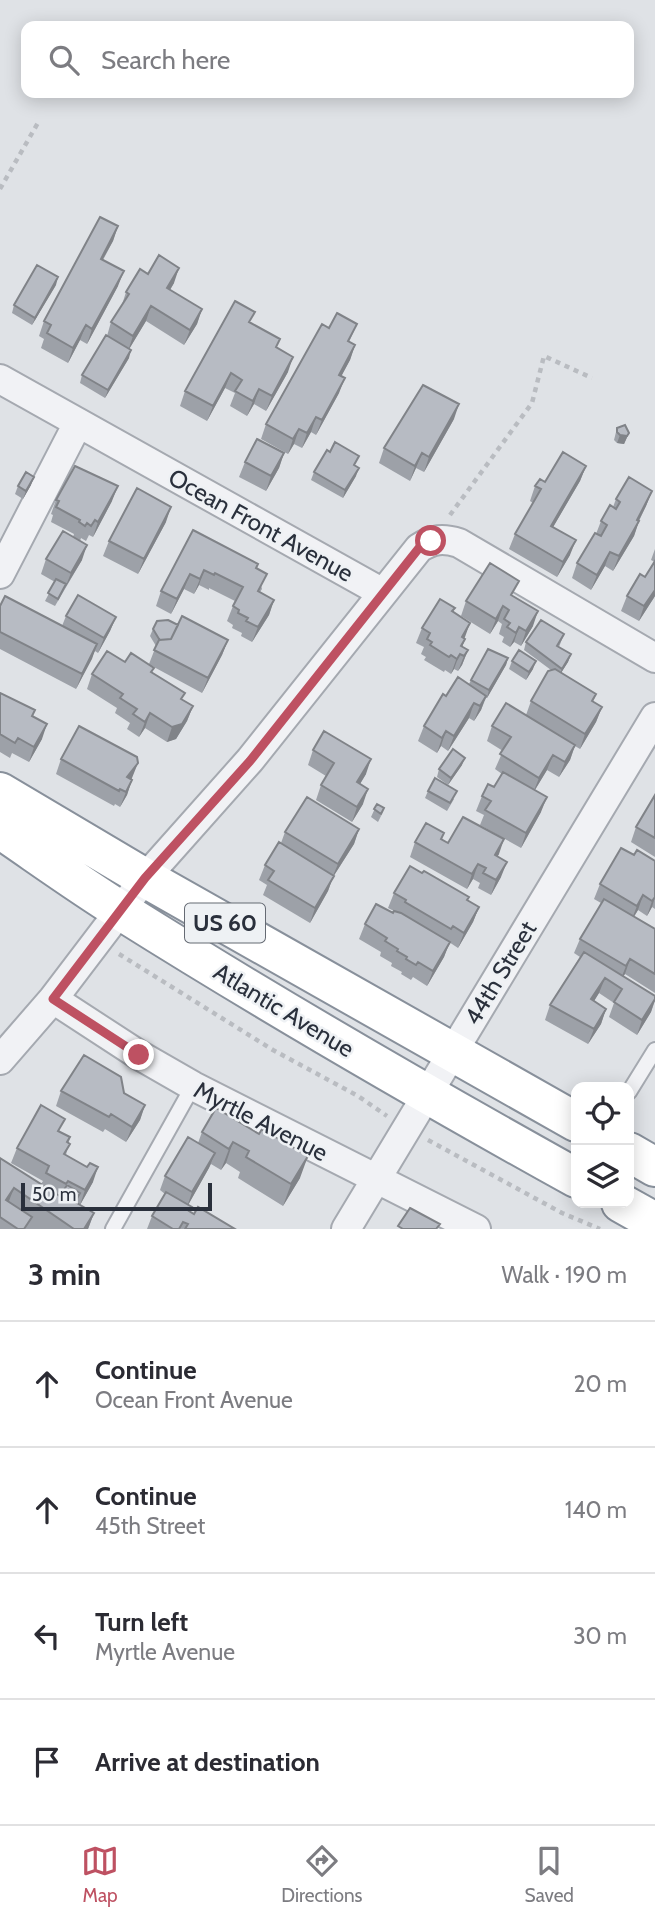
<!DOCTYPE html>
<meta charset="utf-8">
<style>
:root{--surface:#fff;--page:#f7f7f7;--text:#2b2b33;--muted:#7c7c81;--line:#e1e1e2;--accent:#be5162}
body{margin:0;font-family:Cabin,sans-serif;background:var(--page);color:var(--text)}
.controls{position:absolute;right:21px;bottom:21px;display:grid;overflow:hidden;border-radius:14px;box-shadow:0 4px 18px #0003}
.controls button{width:63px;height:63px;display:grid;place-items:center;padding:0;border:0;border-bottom:2px solid var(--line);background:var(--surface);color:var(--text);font:35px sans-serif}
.scale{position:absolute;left:21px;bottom:18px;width:191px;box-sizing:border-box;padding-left:7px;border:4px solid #2a303c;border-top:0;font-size:19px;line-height:24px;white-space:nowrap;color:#2a303c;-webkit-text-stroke:5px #eef1f4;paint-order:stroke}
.stop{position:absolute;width:21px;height:21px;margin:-16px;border:5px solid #be5162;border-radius:50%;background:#fff}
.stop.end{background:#be5162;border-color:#fff;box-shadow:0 2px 7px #0008}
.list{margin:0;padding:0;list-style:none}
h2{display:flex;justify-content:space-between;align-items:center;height:91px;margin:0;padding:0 28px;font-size:30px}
h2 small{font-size:23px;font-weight:400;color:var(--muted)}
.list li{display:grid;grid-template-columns:46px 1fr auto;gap:21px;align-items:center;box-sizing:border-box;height:126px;padding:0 28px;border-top:2px solid var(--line)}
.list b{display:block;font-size:26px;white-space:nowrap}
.list p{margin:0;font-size:23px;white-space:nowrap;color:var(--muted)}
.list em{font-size:23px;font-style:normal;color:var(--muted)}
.icon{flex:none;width:38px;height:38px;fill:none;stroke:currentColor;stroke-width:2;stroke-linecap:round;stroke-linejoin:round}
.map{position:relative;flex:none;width:655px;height:1229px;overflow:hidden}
.search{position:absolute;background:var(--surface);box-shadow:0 4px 18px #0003;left:21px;right:21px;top:21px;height:77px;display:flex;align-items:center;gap:18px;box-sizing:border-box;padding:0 24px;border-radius:14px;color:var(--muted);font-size:26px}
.sheet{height:595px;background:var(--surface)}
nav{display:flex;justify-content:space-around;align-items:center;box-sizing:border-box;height:98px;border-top:2px solid var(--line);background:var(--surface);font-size:19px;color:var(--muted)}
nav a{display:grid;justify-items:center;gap:4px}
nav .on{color:var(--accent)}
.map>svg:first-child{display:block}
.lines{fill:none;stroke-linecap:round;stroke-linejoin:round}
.lane-casing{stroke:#a5a9b0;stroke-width:18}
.street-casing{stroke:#a5a9b0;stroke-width:32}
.highway-casing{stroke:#88909b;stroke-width:42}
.path{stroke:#b9bcc1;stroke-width:4.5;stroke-dasharray:5 5;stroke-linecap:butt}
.lane{stroke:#f1f2f5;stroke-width:14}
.street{stroke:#f1f2f5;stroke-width:28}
.highway{stroke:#fff;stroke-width:38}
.wall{fill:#9da1a8}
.shaded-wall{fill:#808388}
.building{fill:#b7bbc3;stroke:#808388;stroke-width:2}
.route{stroke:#be5162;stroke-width:9}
.labels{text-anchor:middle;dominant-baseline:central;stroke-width:5;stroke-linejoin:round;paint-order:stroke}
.shield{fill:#eef1f4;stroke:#656a73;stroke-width:2}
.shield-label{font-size:23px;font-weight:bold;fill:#2a303c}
.street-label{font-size:24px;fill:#2a303c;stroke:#eef1f4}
</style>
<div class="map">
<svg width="655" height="1229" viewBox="0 0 655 1229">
<rect width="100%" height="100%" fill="#dfe2e6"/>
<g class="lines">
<g class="lane-casing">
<path id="lane" d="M 629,1092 L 655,1050
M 113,1229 L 193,1086"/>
</g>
<g class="street-casing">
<path id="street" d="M 0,379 L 383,593
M 0,574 L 78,423
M 53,999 L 139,1055 L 193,1086 L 476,1229
M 0,1060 L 53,999 L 145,878 L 250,760 L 419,548 C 433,539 443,538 459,543 L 655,658
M 346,1229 L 655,717"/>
</g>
<g class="highway-casing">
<path id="highway" d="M 0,792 L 145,878 L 576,1122
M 0,829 C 41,857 81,886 123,912 C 271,1005 423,1093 576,1178
M 629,1152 L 655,1167
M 621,1203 L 655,1222"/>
</g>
<path class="path" d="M 0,189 L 39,121
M 450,515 L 532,403 L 544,356 L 592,378
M 119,954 L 273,1050 L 358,1096 L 387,1116
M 428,1140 L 562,1213 L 600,1229"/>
<use href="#lane" class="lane"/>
<use href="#street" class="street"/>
<use href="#highway" class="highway"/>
</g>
<path class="wall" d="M 118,226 L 113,241 L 103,260 L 118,286 L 87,344 L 80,340 L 68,363 L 41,348 L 44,339 L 39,336 L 44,321 Z
M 148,274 L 174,283 L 170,290 L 202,309 L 197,324 L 184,345 L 146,321 L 129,349 L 129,358 L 105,398 L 80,383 L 82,375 L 107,336 L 111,322 L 121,308 L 126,292 Z
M 56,285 L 32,325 L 12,313 L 14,305 Z
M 251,323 L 277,348 L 288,372 L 266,411 L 254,404 L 247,416 L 230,406 L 235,393 L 225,388 L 207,421 L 180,406 L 185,391 Z
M 357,324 L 349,342 L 355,345 L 350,360 L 341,376 L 339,393 L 316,435 L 311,432 L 302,448 L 294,444 L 288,454 L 261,439 L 266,424 L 329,328 Z
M 454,419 L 424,472 L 416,468 L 410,481 L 379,463 L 384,448 Z
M 617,428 L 629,433 L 624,444 L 617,443 L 614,440 Z
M 284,453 L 279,468 L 266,491 L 239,477 L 245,462 Z
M 355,466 L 356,476 L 343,498 L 311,480 L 314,472 Z
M 586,466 L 580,481 L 553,527 L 570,555 L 557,577 L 509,549 L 515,534 L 533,503 L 530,501 L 535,486 Z
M 31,485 L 23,499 L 15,494 L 18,486 Z
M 652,491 L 646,506 L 639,521 L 634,536 L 613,571 L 605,566 L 591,590 L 572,578 L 577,563 L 596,534 L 601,521 L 613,507 L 616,499 Z
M 56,500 L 112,501 L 93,537 L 89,535 L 86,541 L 81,538 L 80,541 L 82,560 L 55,606 L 45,601 L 55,582 L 41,574 L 46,559 L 73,537 L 74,534 L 51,522 L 53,515 L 51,514 Z
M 166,522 L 138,574 L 103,556 L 109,541 Z
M 193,530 L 257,568 L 262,589 L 260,592 L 274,600 L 269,615 L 252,642 L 241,636 L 242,633 L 232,628 L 233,625 L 227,621 L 235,601 L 209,588 L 209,590 L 199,585 L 194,594 L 184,589 L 171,614 L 156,606 L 161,591 Z
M 655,549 L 655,596 L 639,621 L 621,611 L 627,596 L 645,577 L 655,562 L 651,560 Z
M 514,596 L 533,626 L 521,646 L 514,642 L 510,647 L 502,642 L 504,637 L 499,634 L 502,624 L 498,621 L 490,634 L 461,616 L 466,601 Z
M 0,606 L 62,626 L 66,616 L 116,617 L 110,631 L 98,653 L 95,651 L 76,689 L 0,649 Z
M 455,608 L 453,612 L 465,639 L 462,647 L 468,650 L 462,665 L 458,671 L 454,669 L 451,674 L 445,670 L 444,672 L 424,660 L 426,657 L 421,654 L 424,647 L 416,643 L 422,628 Z
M 178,625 L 228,640 L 222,655 L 202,693 L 152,666 L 154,668 L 152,673 L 182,700 L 193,706 L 187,721 L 176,739 L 167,742 L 145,728 L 139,737 L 127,729 L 130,723 L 115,713 L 117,708 L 87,689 L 92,674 L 125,662 L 149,664 L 156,646 L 150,636 L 153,629 Z
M 564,634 L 559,647 L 571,654 L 568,662 L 561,673 L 596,694 L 593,702 L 602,707 L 596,722 L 580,749 L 575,746 L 570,760 L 559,777 L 547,770 L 535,790 L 541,812 L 521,848 L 480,825 L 484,815 L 476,811 L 482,796 L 494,787 L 502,774 L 495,769 L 503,751 L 487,741 L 492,726 L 526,715 L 531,701 L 551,670 L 524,650 L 526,642 Z
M 508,658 L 506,665 L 487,698 L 486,698 L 481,710 L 474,721 L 469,718 L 448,751 L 441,746 L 437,753 L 418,741 L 424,726 L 446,696 L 469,684 L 471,680 Z
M 512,661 L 533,669 L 526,680 L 509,669 Z
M 0,693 L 33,716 L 42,739 L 29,762 L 12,753 L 10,758 L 0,752 Z
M 313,750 L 366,774 L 360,784 L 363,804 L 352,822 L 316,800 L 321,785 L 326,776 L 308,765 Z
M 61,759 L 132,778 L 127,795 L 120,807 L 115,804 L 114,806 L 56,774 Z
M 462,765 L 448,785 L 437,777 L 439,769 Z
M 428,791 L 454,799 L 447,811 L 425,798 Z
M 655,795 L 655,857 L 631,842 L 636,827 Z
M 377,804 L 381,816 L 378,822 L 371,817 Z
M 359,829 L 354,844 L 333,877 L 328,891 L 310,923 L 263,895 L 267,885 L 259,880 L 265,865 L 281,843 L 285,832 Z
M 441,839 L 448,843 L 499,854 L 497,857 L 501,877 L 491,895 L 478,888 L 480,883 L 473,879 L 467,889 L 410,857 L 415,842 Z
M 634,855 L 655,861 L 655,909 L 652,907 L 647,916 L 638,910 L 634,917 L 655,929 L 655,993 L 625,974 L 623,976 L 655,996 L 655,1001 L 651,1012 L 637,1035 L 609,1017 L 614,1003 L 599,993 L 594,1001 L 606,1009 L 601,1024 L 588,1044 L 545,1020 L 550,1005 L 580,957 L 574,953 L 580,939 L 601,903 L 594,899 L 600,884 Z
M 394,893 L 468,901 L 479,907 L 473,922 L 458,948 L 449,942 L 444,957 L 427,986 L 413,977 L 411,980 L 401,974 L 402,972 L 391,966 L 392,963 L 380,956 L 381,952 L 359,939 L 365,924 L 393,913 L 394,911 L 388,908 Z
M 61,1091 L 124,1093 L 145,1105 L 140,1120 L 126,1142 L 105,1129 L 103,1132 L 56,1106 Z
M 216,1108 L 300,1178 L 283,1206 L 238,1178 L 240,1172 L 226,1163 L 221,1170 L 211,1164 L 188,1205 L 192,1207 L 190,1212 L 194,1214 L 235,1229 L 147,1229 L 152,1216 L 165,1194 L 160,1190 L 165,1176 L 198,1143 L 202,1132 Z
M 60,1132 L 70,1137 L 66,1155 L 93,1182 L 80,1205 L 94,1213 L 88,1229 L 0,1229 L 0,1158 L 41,1184 L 43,1181 L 11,1163 L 17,1148 Z"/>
<path class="shaded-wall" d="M 118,226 L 113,241 L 95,273 L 101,259 Z
M 179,268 L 174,283 L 162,303 L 167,288 Z
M 124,271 L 118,286 L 87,344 L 92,329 Z
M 58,277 L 56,285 L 32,325 L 35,318 Z
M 151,306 L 146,321 L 128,351 L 133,336 Z
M 202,309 L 197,324 L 184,345 L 190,330 Z
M 86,325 L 80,340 L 68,363 L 73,348 Z
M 355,345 L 350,360 L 334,390 L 339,375 Z
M 131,350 L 129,358 L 105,398 L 108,390 Z
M 293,357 L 288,372 L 266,411 L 272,396 Z
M 231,373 L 225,388 L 207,421 L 213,406 Z
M 345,378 L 339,393 L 316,435 L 322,420 Z
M 259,389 L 254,404 L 247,416 L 253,401 Z
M 459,404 L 454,419 L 424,472 L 429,457 Z
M 316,417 L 311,432 L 302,448 L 307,433 Z
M 299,429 L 294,444 L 288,454 L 293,439 Z
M 629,433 L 624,444 L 617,443 L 620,435 Z
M 284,453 L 279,468 L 266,491 L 271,476 Z
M 422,453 L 416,468 L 410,481 L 415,466 Z
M 586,466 L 580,481 L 545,541 L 551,526 Z
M 359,468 L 356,476 L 343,498 L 345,490 Z
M 34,477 L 31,485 L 23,499 L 26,491 Z
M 118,486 L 112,501 L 93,537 L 98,522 Z
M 652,491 L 646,506 L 633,532 L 639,521 L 634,536 L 613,571 L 619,556 Z
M 171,507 L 166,522 L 138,574 L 144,559 Z
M 576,540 L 570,555 L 557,577 L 563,562 Z
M 87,545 L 82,560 L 65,588 L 71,573 Z
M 610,552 L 605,566 L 591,590 L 597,575 Z
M 204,570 L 199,585 L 194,594 L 200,579 Z
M 190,574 L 184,589 L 171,614 L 177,599 Z
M 655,590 L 655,596 L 639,621 L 644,606 Z
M 274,600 L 269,615 L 252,642 L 258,627 Z
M 503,606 L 498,621 L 490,634 L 496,619 Z
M 538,611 L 533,626 L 521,646 L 526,631 Z
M 116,617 L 110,631 L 98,653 L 104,638 Z
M 470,623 L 465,637 L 456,652 L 462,637 Z
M 519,627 L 514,642 L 510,647 L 516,633 Z
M 465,639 L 454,669 L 451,674 L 461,646 Z
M 228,640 L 222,655 L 202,693 L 208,678 Z
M 97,644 L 92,659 L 76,689 L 82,674 Z
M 468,650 L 462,665 L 458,671 L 464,656 Z
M 571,654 L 568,662 L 559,676 L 562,669 Z
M 508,658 L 506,665 L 487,698 L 489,690 Z
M 536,661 L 533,669 L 526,680 L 529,672 Z
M 486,696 L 481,710 L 474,721 L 480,706 Z
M 474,703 L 469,718 L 448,751 L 454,736 Z
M 193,706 L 187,721 L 176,739 L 167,742 L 172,727 Z
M 602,707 L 596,722 L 580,749 L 585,734 Z
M 150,713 L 145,728 L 139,737 L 145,722 Z
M 47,724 L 42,739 L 29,762 L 34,747 Z
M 446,731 L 441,746 L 437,753 L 442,738 Z
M 575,745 L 570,760 L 559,777 L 565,762 Z
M 553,755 L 547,770 L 533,793 L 539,778 Z
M 465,758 L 462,765 L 448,785 L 451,778 Z
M 371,759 L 366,774 L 352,797 L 357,782 Z
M 138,763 L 132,778 L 123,790 L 127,777 Z
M 132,780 L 127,795 L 120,807 L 126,792 Z
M 368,789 L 363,804 L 352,822 L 357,807 Z
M 547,797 L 541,812 L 521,848 L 526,833 Z
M 359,829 L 354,844 L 333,877 L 328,891 L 310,923 L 315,908 L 332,878 L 338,864 Z
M 504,839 L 499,854 L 489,870 L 495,855 Z
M 507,862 L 501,877 L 491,895 L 496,880 Z
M 478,864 L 473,879 L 467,889 L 472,874 Z
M 643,895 L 638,910 L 631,921 L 637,906 Z
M 655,897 L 652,907 L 647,916 L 652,901 Z
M 479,907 L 473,922 L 458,948 L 464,933 Z
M 450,942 L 444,957 L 427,986 L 433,971 Z
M 630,959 L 625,974 L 620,981 L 626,966 Z
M 605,978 L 599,993 L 586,1014 L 591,999 Z
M 655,999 L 651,1012 L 637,1035 L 642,1020 Z
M 606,1009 L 601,1024 L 588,1044 L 594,1029 Z
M 145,1105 L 140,1120 L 126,1142 L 132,1127 Z
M 233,1142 L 226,1163 L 221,1170 L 229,1149 Z
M 215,1153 L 209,1168 L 187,1207 L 192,1192 Z
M 308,1156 L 300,1178 L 283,1206 L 291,1184 Z
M 98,1167 L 93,1182 L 80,1205 L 85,1190 Z
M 14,1188 L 2,1219 L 6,1200 Z
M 94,1213 L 88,1229 L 84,1229 Z"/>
<path class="building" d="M 100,217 L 118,226 L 101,259 L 124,271 L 92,329 L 86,325 L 73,348 L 47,333 L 51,325 L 44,321 Z
M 159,255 L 179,268 L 167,288 L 202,309 L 190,330 L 151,306 L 133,336 L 111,322 L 129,294 L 126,292 L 140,269 L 148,274 Z
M 37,265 L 58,277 L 35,318 L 14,305 Z
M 235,301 L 255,312 L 249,322 L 280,339 L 276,347 L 293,357 L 272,396 L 259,389 L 253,401 L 235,391 L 242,380 L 231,373 L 213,406 L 185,391 Z
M 337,313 L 357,324 L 348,341 L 355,345 L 339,375 L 345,378 L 322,420 L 316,417 L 307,433 L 299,429 L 293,439 L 266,424 L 322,324 L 329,328 Z
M 106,335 L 131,350 L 108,390 L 82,375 Z
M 423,385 L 459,404 L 429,457 L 422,453 L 415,466 L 384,448 Z
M 625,425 L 629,433 L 627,436 L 620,435 L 617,432 L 617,428 Z
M 257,439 L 284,453 L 271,476 L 245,462 Z
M 335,442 L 359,456 L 354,465 L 359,468 L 345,490 L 314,472 L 327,450 L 330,452 Z
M 563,452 L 586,466 L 551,526 L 576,540 L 563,562 L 515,534 L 541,489 L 535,486 L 540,479 L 545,482 Z
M 75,466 L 118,486 L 98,522 L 95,520 L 91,526 L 87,523 L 85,526 L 79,522 L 80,520 L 56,507 L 59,501 L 56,500 Z
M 26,472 L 34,477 L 26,491 L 18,486 Z
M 629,477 L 652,491 L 637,520 L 639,521 L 619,556 L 610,552 L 597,575 L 577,563 L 595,533 L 601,536 L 607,525 L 601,521 L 610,505 L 616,509 L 620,502 L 616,499 Z
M 137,488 L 171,507 L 144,559 L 109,541 Z
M 193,530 L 258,564 L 256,568 L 267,574 L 258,591 L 274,600 L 258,627 L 246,621 L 248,618 L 238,613 L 239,610 L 233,606 L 243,587 L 215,573 L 214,575 L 204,570 L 200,579 L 190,574 L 177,599 L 161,591 Z
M 63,531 L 87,545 L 71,573 L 46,559 Z
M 655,561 L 655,590 L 644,606 L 627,596 L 640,574 L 645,577 Z
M 490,563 L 519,581 L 511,595 L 538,611 L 526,631 L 519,627 L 516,633 L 507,627 L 510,623 L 504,619 L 509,610 L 503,606 L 496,619 L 466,601 Z
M 56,579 L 66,584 L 58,599 L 48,593 Z
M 78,595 L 116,617 L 104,638 L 66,616 Z
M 5,596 L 97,644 L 82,674 L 0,632 L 0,606 Z
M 440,599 L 455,608 L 452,611 L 470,623 L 462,637 L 465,639 L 461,646 L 468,650 L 464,656 L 460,654 L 457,659 L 451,655 L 449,657 L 430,645 L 432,642 L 427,639 L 430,633 L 422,628 Z
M 182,616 L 228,640 L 208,678 L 154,650 L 159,640 L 171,639 Z
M 168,620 L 178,625 L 171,639 L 160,640 L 159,639 L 153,629 L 157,621 Z
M 541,620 L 564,634 L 557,646 L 571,654 L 562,669 L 526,642 Z
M 488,649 L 508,658 L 489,690 L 471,680 Z
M 519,650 L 536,661 L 529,672 L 512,661 Z
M 107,651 L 125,662 L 131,653 L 154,668 L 151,672 L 185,693 L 181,699 L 193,706 L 182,724 L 172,727 L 150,713 L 145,722 L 133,714 L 137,709 L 120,698 L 123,694 L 92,674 Z
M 555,669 L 596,694 L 592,701 L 602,707 L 585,734 L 531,701 L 548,671 Z
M 458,677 L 486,696 L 480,706 L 474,703 L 454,736 L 446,731 L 442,738 L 424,726 L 443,694 L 446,696 Z
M 0,693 L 35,710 L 32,716 L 47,724 L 34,747 L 18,738 L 15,743 L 0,734 Z
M 506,703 L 575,745 L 565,762 L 553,755 L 539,778 L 500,754 L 511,737 L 492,726 Z
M 79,726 L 137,757 L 138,763 L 127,777 L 132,780 L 126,792 L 120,789 L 119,791 L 61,759 Z
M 324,731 L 371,759 L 357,782 L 368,789 L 357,807 L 321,785 L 334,763 L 313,750 Z
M 453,749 L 465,758 L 451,778 L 439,769 Z
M 503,772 L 547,797 L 526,833 L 485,810 L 491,801 L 482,796 L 488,784 L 494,787 Z
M 435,778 L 457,791 L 450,803 L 428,791 Z
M 655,795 L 655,838 L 636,827 Z
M 307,797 L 359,829 L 338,864 L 285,832 Z
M 377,804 L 384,808 L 381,814 L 374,809 Z
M 463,817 L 504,839 L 495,855 L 507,862 L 496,880 L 483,873 L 486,868 L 478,864 L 472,874 L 415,842 L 426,823 L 444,833 L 441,839 L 448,843 Z
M 279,842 L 334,876 L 315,908 L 268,880 L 274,871 L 265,865 Z
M 621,848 L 634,855 L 637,850 L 655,861 L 655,897 L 652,901 L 643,895 L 637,906 L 600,884 Z
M 410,866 L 422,873 L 424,871 L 469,897 L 467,900 L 479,907 L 464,933 L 453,926 L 451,929 L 405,902 L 406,900 L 394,893 Z
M 604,899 L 655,929 L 655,974 L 630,959 L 626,966 L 580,939 Z
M 376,904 L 393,913 L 394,911 L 401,913 L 450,942 L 433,971 L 418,962 L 416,965 L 406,959 L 407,957 L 397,951 L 398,949 L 385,941 L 387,938 L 365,924 Z
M 584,952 L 655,996 L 655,999 L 642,1020 L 614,1002 L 622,989 L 605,978 L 591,999 L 606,1009 L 594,1029 L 550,1005 Z
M 84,1055 L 121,1077 L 124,1093 L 145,1105 L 132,1127 L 111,1114 L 109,1117 L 61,1091 Z
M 41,1105 L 65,1119 L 58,1131 L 70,1137 L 67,1142 L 70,1144 L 64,1154 L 87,1167 L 90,1163 L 98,1167 L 85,1190 L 68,1181 L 66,1184 L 46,1173 L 49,1166 L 17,1148 Z
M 216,1108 L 259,1134 L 262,1129 L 308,1156 L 291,1184 L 246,1157 L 249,1151 L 233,1142 L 229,1149 L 202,1132 Z
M 188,1137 L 215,1153 L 192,1192 L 165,1176 Z
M 0,1158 L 60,1196 L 67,1185 L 80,1193 L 75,1202 L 94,1213 L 84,1229 L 74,1229 L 14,1188 L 6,1200 L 32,1217 L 24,1229 L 18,1229 L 0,1217 Z
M 166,1192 L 192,1207 L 189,1211 L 194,1214 L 198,1207 L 235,1229 L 185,1229 L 188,1224 L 183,1222 L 179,1229 L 173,1229 L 152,1216 Z
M 410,1208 L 440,1224 L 436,1229 L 403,1229 L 398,1226 Z"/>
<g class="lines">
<path class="route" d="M 139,1055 L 53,999 L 145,878 L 250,761 L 419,548 L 431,541"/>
</g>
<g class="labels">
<rect class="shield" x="185" y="903.5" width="80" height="39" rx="5"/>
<g class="shield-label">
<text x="225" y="923">US 60</text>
</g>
<g class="street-label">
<text transform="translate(261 525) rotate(29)">Ocean Front Avenue</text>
<text transform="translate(500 973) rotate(-59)">44th Street</text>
<text transform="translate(284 1010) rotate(31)">Atlantic Avenue</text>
<text transform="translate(261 1121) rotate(27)">Myrtle Avenue</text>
</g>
</g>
</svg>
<div class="controls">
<button><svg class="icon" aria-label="locate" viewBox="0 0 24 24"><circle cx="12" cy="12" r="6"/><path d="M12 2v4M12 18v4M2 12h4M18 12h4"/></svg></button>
<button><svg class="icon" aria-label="layers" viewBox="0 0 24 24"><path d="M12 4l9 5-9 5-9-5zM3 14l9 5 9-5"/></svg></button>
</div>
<div class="scale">50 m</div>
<div class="stop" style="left:431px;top:541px"></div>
<div class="stop end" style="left:139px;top:1055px"></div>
<div class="search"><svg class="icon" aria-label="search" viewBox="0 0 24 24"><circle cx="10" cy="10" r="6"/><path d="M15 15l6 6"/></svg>Search here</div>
</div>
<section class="sheet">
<h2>3 min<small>Walk · 190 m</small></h2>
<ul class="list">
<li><svg class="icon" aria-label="ahead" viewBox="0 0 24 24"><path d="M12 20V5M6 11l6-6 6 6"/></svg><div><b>Continue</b><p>Ocean Front Avenue</p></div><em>20 m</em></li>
<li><svg class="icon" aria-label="ahead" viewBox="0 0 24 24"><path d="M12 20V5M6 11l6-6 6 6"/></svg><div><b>Continue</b><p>45th Street</p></div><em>140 m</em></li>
<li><svg class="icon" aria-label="left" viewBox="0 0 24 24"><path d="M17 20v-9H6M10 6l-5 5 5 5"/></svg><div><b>Turn left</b><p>Myrtle Avenue</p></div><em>30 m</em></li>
<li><svg class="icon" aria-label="arrive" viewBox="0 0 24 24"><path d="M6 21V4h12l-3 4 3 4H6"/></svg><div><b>Arrive at destination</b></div></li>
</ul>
</section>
<nav>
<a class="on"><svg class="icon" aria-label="map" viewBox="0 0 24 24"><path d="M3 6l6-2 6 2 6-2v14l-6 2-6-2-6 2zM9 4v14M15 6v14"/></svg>Map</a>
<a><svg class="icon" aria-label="directions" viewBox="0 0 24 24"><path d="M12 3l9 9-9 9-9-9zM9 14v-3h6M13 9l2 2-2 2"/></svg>Directions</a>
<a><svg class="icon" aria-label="saved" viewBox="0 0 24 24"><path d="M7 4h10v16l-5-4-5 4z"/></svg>Saved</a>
</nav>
